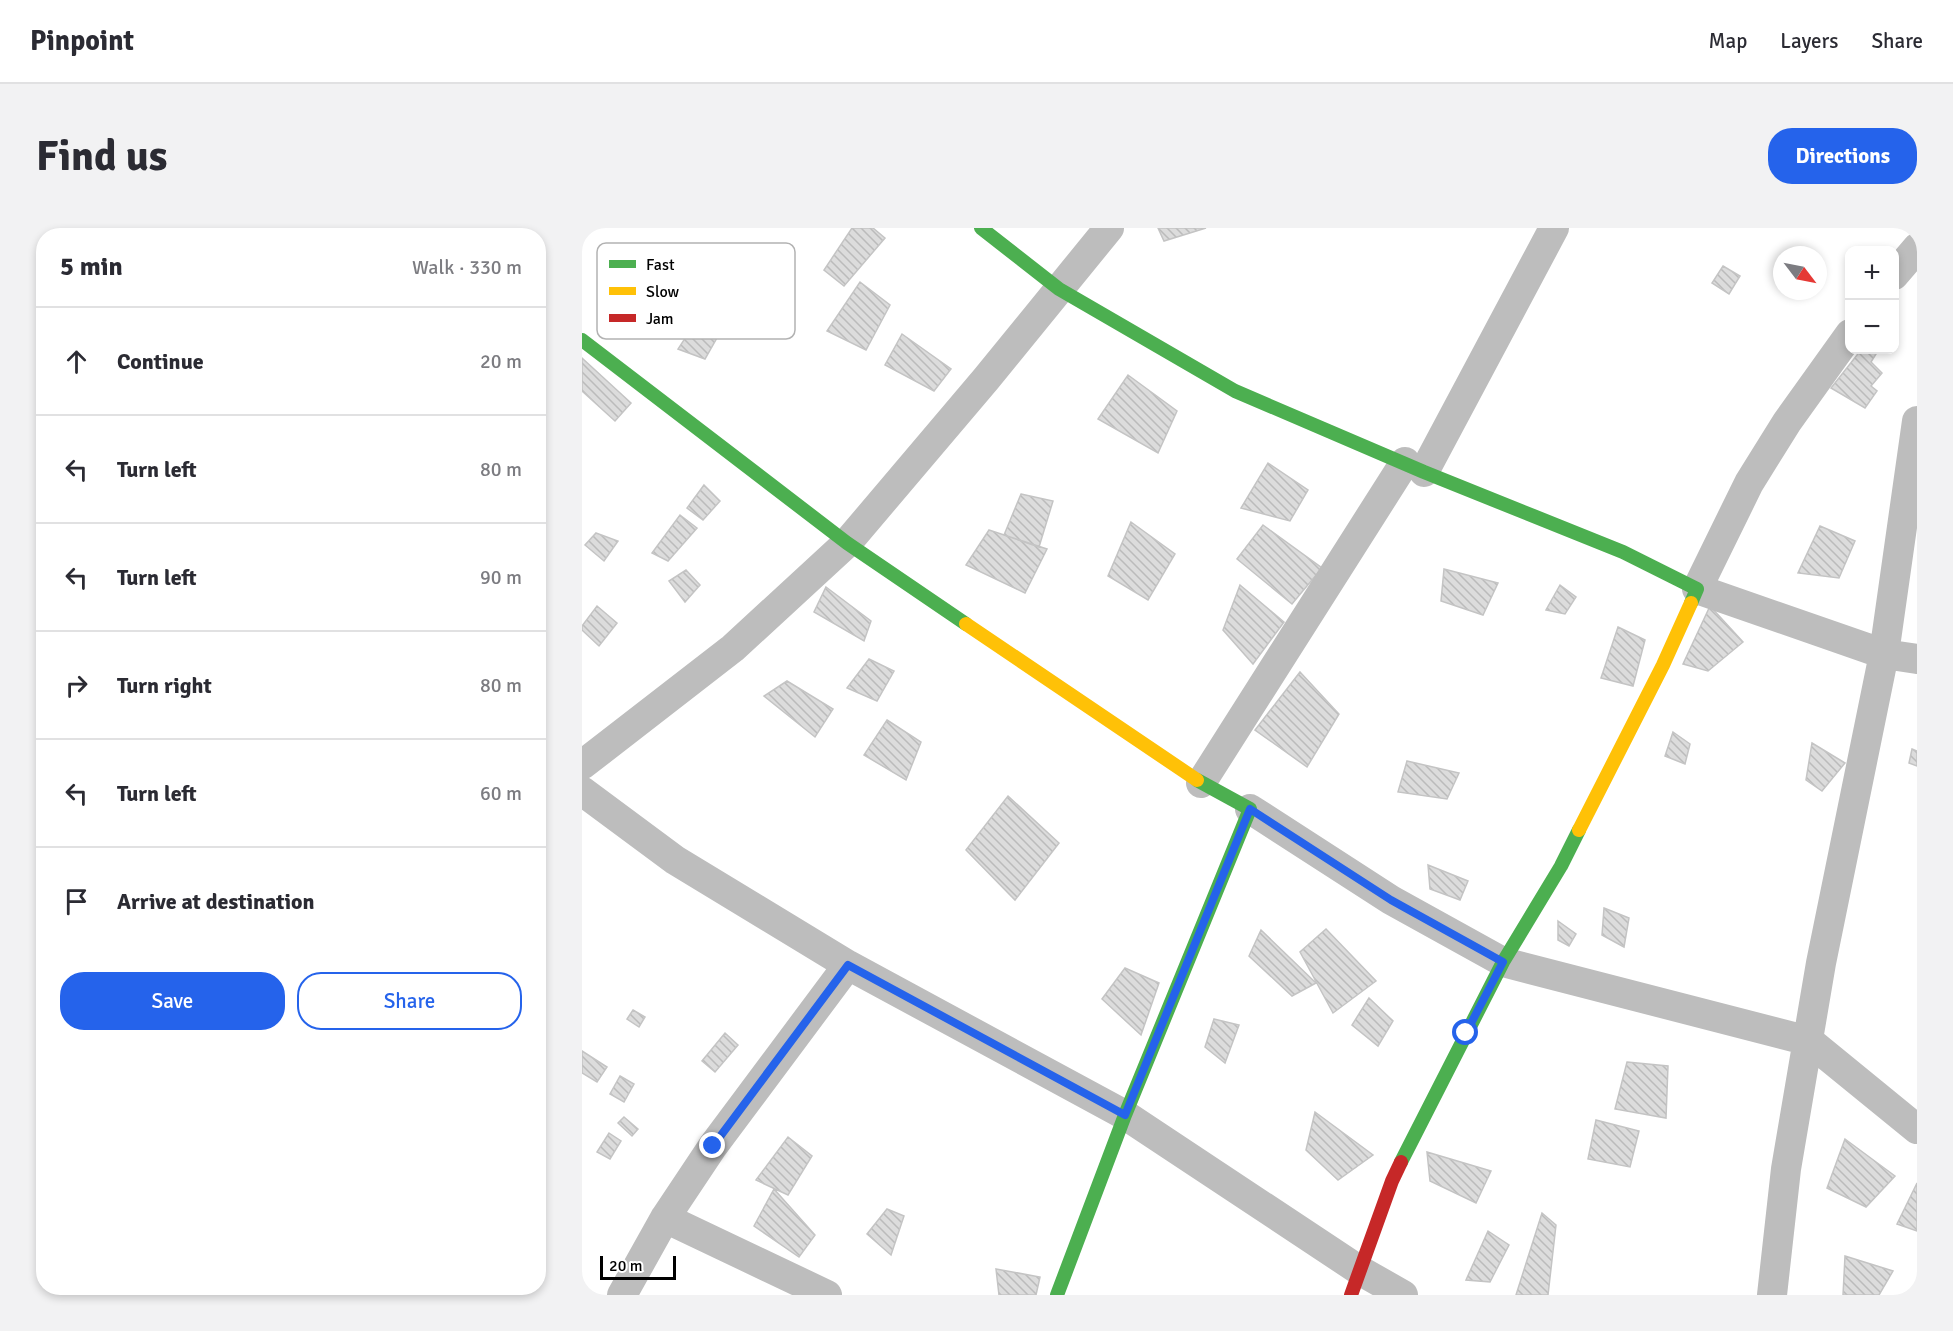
<!DOCTYPE html>
<meta charset="utf-8">
<style>
:root{--surface:#fff;--page:#f2f2f3;--text:#2b2b33;--muted:#7c7c81;--line:#e1e1e2;--accent:#2563eb}
body{margin:0;font-family:Signika,sans-serif;background:var(--page);color:var(--text)}
.controls{position:absolute;right:18px;top:18px;display:grid;overflow:hidden;border-radius:12px;box-shadow:0 3px 9px #0003}
.controls button{width:54px;height:54px;display:grid;place-items:center;padding:0;border:0;border-bottom:2px solid var(--line);background:var(--surface);color:var(--text);font:30px sans-serif}
.compass{position:absolute;left:1191px;top:18px;width:54px;height:54px;border-radius:50%;background:var(--surface);box-shadow:0 3px 9px #0003;rotate:122deg}
.scale{position:absolute;left:18px;bottom:15px;width:76px;box-sizing:border-box;padding-left:6px;border:3px solid #000;border-top:0;font-size:16px;line-height:21px;white-space:nowrap;color:#000;-webkit-text-stroke:4px #fff;paint-order:stroke}
.stop{position:absolute;width:18px;height:18px;margin:-14px;border:4px solid #2563eb;border-radius:50%;background:#fff}
.stop.end{background:#2563eb;border-color:#fff;box-shadow:0 2px 6px #0008}
.list{margin:0;padding:0;list-style:none}
h2{display:flex;justify-content:space-between;align-items:center;height:78px;margin:0;padding:0 24px;font-size:26px}
h2 small{font-size:20px;font-weight:400;color:var(--muted)}
.list li{display:grid;grid-template-columns:39px 1fr auto;gap:18px;align-items:center;box-sizing:border-box;height:108px;padding:0 24px;border-top:2px solid var(--line)}
.list b{display:block;font-size:22px;white-space:nowrap}
.list em{font-size:20px;font-style:normal;color:var(--muted)}
.actions{display:flex;gap:12px;padding:18px 24px}
.actions a{flex:1;padding:14px 0;border:2px solid var(--accent);border-radius:24px;text-align:center;font-size:21px;color:var(--accent)}
.actions .main{background:var(--accent);color:#fff}
.icon{flex:none;width:33px;height:33px;fill:none;stroke:currentColor;stroke-width:2;stroke-linecap:round;stroke-linejoin:round}
.map{position:relative;flex:none;width:1335px;height:1067px;overflow:hidden;border-radius:24px}
header{display:flex;align-items:center;gap:36px;box-sizing:border-box;height:84px;padding:0 30px;background:var(--surface);border-bottom:2px solid var(--line)}
header strong{font-size:28px}
nav{display:flex;gap:33px;margin-inline-start:auto;font-size:21px}
.intro{display:flex;align-items:center;justify-content:space-between;box-sizing:border-box;height:144px;padding:0 36px}
h1{margin:0;font-size:42px}
.button{padding:15px 27px;border-radius:24px;background:var(--accent);color:#fff;font-size:21px;font-weight:700}
main{display:flex;gap:36px;padding:0 36px}
aside{flex:1;background:var(--surface);border-radius:24px;box-shadow:0 3px 9px #0003}
.map>svg:first-child{display:block}
.building{fill:url(#building-back-hatch);stroke:#c4c4c4;stroke-width:1.5}
.lines{fill:none;stroke-linecap:round;stroke-linejoin:round}
.street{stroke:#bdbdbd;stroke-width:30}
.fast{stroke:#4caf50;stroke-width:14}
.slow{stroke:#ffc107;stroke-width:14}
.jam{stroke:#c62828;stroke-width:14}
.route{stroke:#2563eb;stroke-width:8}
.key{fill:#fff;stroke:#b2b2b2;stroke-width:1.5}
.key-label{font-size:16px;fill:#000}
</style>
<header>
<strong>Pinpoint</strong>
<nav><a>Map</a><a>Layers</a><a>Share</a></nav>
</header>
<div class="intro"><h1>Find us</h1><a class="button">Directions</a></div>
<main>
<aside>
<h2>5 min<small>Walk · 330 m</small></h2>
<ul class="list">
<li><svg class="icon" aria-label="ahead" viewBox="0 0 24 24"><path d="M12 20V5M6 11l6-6 6 6"/></svg><div><b>Continue</b></div><em>20 m</em></li>
<li><svg class="icon" aria-label="left" viewBox="0 0 24 24"><path d="M17 20v-9H6M10 6l-5 5 5 5"/></svg><div><b>Turn left</b></div><em>80 m</em></li>
<li><svg class="icon" aria-label="left" viewBox="0 0 24 24"><path d="M17 20v-9H6M10 6l-5 5 5 5"/></svg><div><b>Turn left</b></div><em>90 m</em></li>
<li><svg class="icon" aria-label="right" viewBox="0 0 24 24"><path d="M7 20v-9h11M14 6l5 5-5 5"/></svg><div><b>Turn right</b></div><em>80 m</em></li>
<li><svg class="icon" aria-label="left" viewBox="0 0 24 24"><path d="M17 20v-9H6M10 6l-5 5 5 5"/></svg><div><b>Turn left</b></div><em>60 m</em></li>
<li><svg class="icon" aria-label="arrive" viewBox="0 0 24 24"><path d="M6 21V4h12l-3 4 3 4H6"/></svg><div><b>Arrive at destination</b></div></li>
</ul>
<div class="actions"><a class="main">Save</a><a>Share</a></div>
</aside>
<div class="map">
<svg width="1335" height="1067" viewBox="0 0 1335 1067">
<defs>
<pattern id="building-back-hatch" width="6" height="6" patternUnits="userSpaceOnUse" patternTransform="scale(1.5)"><rect width="6" height="6" fill="#dcdcdc"/><path d="M-1 5l2 2M0 0l6 6M5-1l2 2" fill="none" stroke="#bbb"/></pattern>
</defs>
<rect width="100%" height="100%" fill="#fff"/>
<path class="building" d="M 270,0 L 291,0 L 303,10 L 262,58 L 242,42 Z
M 576,0 L 624,0 L 582,13 Z
M 1141,38 L 1158,48 L 1147,66 L 1130,55 Z
M 278,54 L 308,77 L 284,122 L 245,103 Z
M 126,75 L 149,85 L 123,131 L 96,121 Z
M 320,106 L 369,141 L 352,163 L 303,137 Z
M 1279,122 L 1288,122 L 1294,126 L 1289,134 L 1300,145 L 1289,158 L 1295,163 L 1283,180 L 1249,160 Z
M 0,130 L 49,175 L 33,193 L 0,163 Z
M 546,147 L 595,183 L 576,225 L 516,191 Z
M 686,235 L 726,262 L 708,293 L 659,280 Z
M 122,257 L 138,273 L 121,292 L 105,280 Z
M 439,266 L 471,273 L 457,319 L 422,307 Z
M 98,287 L 115,300 L 86,333 L 70,325 Z
M 549,294 L 593,326 L 566,372 L 526,348 Z
M 681,297 L 740,340 L 710,376 L 655,331 Z
M 1238,298 L 1273,313 L 1257,350 L 1216,345 Z
M 407,302 L 465,321 L 443,365 L 384,337 Z
M 14,305 L 36,313 L 22,333 L 3,317 Z
M 862,341 L 916,355 L 901,387 L 859,373 Z
M 104,342 L 118,357 L 103,374 L 87,353 Z
M 658,357 L 702,394 L 671,436 L 641,402 Z
M 978,357 L 994,369 L 983,386 L 964,382 Z
M 244,359 L 289,393 L 282,413 L 232,384 Z
M 15,378 L 35,395 L 17,418 L 0,402 L 0,398 Z
M 1128,378 L 1161,414 L 1126,443 L 1101,436 Z
M 1036,399 L 1063,412 L 1051,458 L 1019,450 Z
M 287,431 L 312,443 L 295,473 L 265,460 Z
M 718,444 L 757,486 L 725,539 L 673,502 Z
M 205,453 L 251,481 L 233,509 L 182,468 Z
M 305,492 L 339,514 L 324,552 L 282,527 Z
M 1091,504 L 1108,516 L 1103,536 L 1083,528 Z
M 1230,515 L 1263,535 L 1240,563 L 1224,552 Z
M 1330,521 L 1335,523 L 1335,538 L 1327,535 Z
M 825,533 L 877,545 L 865,571 L 816,564 Z
M 426,568 L 477,615 L 433,672 L 384,622 Z
M 846,637 L 886,653 L 878,672 L 848,661 Z
M 1022,680 L 1047,690 L 1042,719 L 1020,707 Z
M 976,693 L 994,706 L 987,718 L 976,712 Z
M 744,701 L 794,753 L 751,785 L 718,724 Z
M 679,702 L 734,755 L 710,768 L 667,728 Z
M 543,740 L 577,755 L 559,807 L 520,771 Z
M 787,770 L 811,793 L 796,818 L 770,797 Z
M 51,782 L 63,789 L 57,799 L 45,791 Z
M 632,791 L 657,797 L 643,835 L 623,819 Z
M 143,805 L 156,817 L 133,844 L 120,833 Z
M 0,823 L 25,839 L 15,854 L 0,845 Z
M 1045,834 L 1086,838 L 1084,890 L 1033,881 Z
M 38,848 L 52,856 L 42,874 L 28,866 Z
M 733,884 L 791,927 L 756,952 L 724,922 Z
M 42,889 L 56,901 L 50,908 L 36,895 Z
M 1014,892 L 1057,903 L 1048,939 L 1006,931 Z
M 27,905 L 39,913 L 28,931 L 15,924 Z
M 206,909 L 230,928 L 206,967 L 174,952 Z
M 1263,911 L 1313,948 L 1284,979 L 1245,960 Z
M 845,924 L 909,943 L 894,975 L 848,953 Z
M 1335,955 L 1335,1003 L 1315,996 Z
M 192,961 L 233,1007 L 217,1029 L 172,998 Z
M 305,981 L 322,988 L 309,1027 L 285,1006 Z
M 960,985 L 974,997 L 966,1067 L 934,1067 Z
M 906,1003 L 927,1017 L 908,1054 L 884,1052 Z
M 1263,1028 L 1311,1043 L 1297,1067 L 1261,1067 Z
M 414,1041 L 458,1049 L 454,1067 L 417,1067 Z"/>
<g class="lines">
<path class="street" d="M 1312,47 L 1335,20
M 1268,106 L 1205,194 L 1167,255 L 1115,361 L 1302,426 L 1335,431
M 842,244 L 972,0
M 0,537 L 151,420 L 265,315 L 404,151 L 527,0
M 619,555 L 823,234
M 0,563 L 93,632 L 266,737 L 131,918 L 83,990 L 40,1067
M 668,581 L 809,672 L 921,734 L 1227,813 L 1335,901
M 266,737 L 543,887 L 777,1042 L 821,1067
M 83,990 L 245,1067
M 1190,1067 L 1204,941 L 1239,735 L 1302,426 L 1335,193"/>
<path class="fast" d="M 399,0 L 477,61 L 653,163 L 842,244 L 1041,324 L 1115,361 L 1109,375
M 0,112 L 265,315 L 384,396
M 819,934 L 921,734 L 979,638 L 997,602
M 475,1067 L 543,887 L 668,581 L 615,552"/>
<path class="slow" d="M 384,396 L 615,552
M 997,602 L 1081,437 L 1109,375"/>
<path class="jam" d="M 769,1067 L 810,953 L 819,934"/>
</g>
<g class="lines">
<path class="route" d="M 131,918 L 266,737 L 543,887 L 668,581 L 809,672 L 921,734 L 884,805"/>
</g>
<rect x="15" y="15" width="198" height="96" rx="9" class="key"/>
<rect x="27" y="32" width="27" height="8" fill="#4caf50"/>
<rect x="27" y="59" width="27" height="8" fill="#ffc107"/>
<rect x="27" y="86" width="27" height="8" fill="#c62828"/>
<g class="key-label">
<text x="64" y="42">Fast</text>
<text x="64" y="69">Slow</text>
<text x="64" y="96">Jam</text>
</g>
</svg>
<div class="controls">
<button>+</button>
<button>−</button>
</div>
<svg class="compass" viewBox="-18 -18 36 36"><path d="M0-13l5 13h-10z" fill="#e53935"/><path d="M0 13l5-13h-10z" fill="#7c7c81"/></svg>
<div class="scale">20 m</div>
<div class="stop" style="left:884px;top:805px"></div>
<div class="stop end" style="left:131px;top:918px"></div>
</div>
</main>
